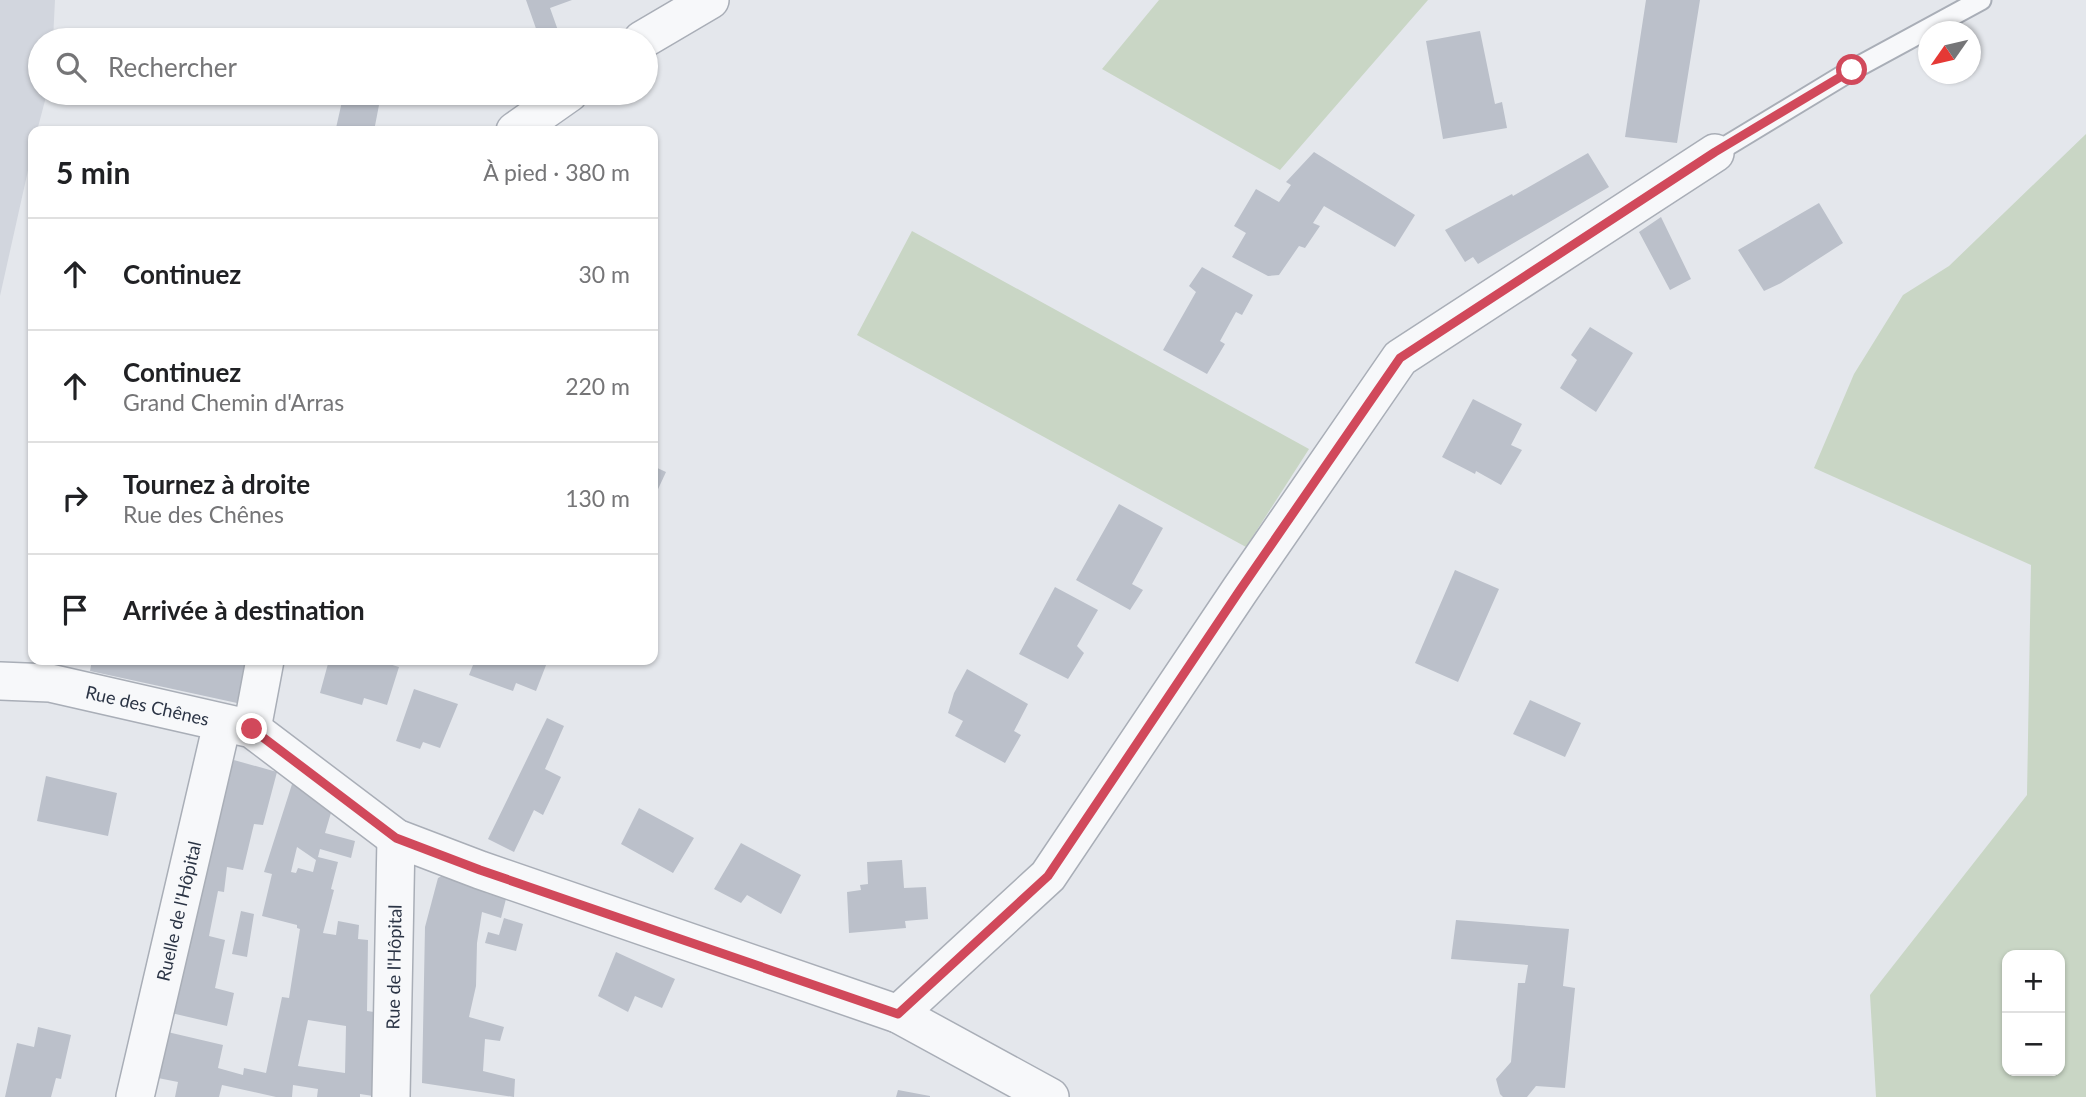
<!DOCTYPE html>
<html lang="fr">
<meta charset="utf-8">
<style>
:root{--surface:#fff;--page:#f2f2f2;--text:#202124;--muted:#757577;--line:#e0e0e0}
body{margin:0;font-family:Lato,sans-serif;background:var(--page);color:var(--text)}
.controls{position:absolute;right:21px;bottom:21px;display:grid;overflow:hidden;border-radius:14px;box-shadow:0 2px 5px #0004}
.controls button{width:63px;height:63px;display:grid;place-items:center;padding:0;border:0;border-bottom:2px solid var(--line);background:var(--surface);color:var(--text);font:35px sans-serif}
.compass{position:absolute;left:1918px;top:21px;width:63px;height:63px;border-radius:50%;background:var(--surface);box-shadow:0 2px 5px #0004;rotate:236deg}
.stop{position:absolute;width:21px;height:21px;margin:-16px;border:5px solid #d1495b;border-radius:50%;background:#fff}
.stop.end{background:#d1495b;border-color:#fff;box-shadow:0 2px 7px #0008}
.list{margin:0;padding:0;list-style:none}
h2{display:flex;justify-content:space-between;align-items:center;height:91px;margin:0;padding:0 28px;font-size:30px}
h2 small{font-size:23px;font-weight:400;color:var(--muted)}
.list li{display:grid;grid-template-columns:46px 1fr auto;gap:21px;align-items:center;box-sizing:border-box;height:112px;padding:0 28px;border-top:2px solid var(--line)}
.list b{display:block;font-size:26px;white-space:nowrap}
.list p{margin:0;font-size:23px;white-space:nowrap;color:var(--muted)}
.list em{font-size:23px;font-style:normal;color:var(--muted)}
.icon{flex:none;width:38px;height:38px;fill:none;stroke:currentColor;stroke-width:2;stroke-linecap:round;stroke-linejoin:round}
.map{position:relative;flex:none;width:2086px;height:1097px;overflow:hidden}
.search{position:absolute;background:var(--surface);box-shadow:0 2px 5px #0004;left:28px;top:28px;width:630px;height:77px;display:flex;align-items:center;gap:18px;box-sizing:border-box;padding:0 24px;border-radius:38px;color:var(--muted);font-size:26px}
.panel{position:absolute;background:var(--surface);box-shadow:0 2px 5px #0004;left:28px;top:126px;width:630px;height:539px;border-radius:14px}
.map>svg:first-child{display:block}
.built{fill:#d2d6de}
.green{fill:#c9d6c5;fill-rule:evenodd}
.building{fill:#bbc0ca;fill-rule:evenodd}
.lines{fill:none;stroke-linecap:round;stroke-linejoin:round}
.lane-casing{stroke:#a9aeb7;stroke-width:23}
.street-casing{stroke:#a9aeb7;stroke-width:40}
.lane{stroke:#f7f8fa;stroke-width:19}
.street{stroke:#f7f8fa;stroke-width:37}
.route{stroke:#d1495b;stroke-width:9}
.labels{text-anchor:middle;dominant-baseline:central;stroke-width:5;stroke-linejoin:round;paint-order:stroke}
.street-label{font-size:18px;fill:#2b3445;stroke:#f4f6f9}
</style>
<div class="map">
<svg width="2086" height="1097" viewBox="0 0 2086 1097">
<rect width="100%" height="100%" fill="#e4e7ec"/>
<path class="built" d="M 0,0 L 55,0 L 53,40 L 40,40 L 40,93 L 47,93 L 37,131 L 33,131 L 33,148 L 0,296 Z"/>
<path class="green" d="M 1159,0 L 1428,0 L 1280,170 L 1102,69 Z
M 2086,134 L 2086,1097 L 1876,1097 L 1870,995 L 2027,795 L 2031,565 L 1814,468 L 1854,374 L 1903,295 L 1949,266 ZM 2007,955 L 2060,955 L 2060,1071 L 2007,1071 Z
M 912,231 L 1309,449 L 1246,547 L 857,335 Z"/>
<path class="building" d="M 526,0 L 572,0 L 550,8 L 560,36 L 552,40 L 540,40 Z
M 1646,0 L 1700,0 L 1677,143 L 1625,137 Z
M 1480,31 L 1495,104 L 1502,102 L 1507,128 L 1443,139 L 1426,41 Z
M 343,97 L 379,105 L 374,131 L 351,131 L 336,128 Z
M 1314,152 L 1415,215 L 1395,247 L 1324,206 L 1313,223 L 1320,226 L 1305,248 L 1299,246 L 1279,275 L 1268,276 L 1232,257 L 1246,233 L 1234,226 L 1256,189 L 1279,202 L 1291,185 L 1286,182 Z
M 1588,153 L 1609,187 L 1478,264 L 1473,257 L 1465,262 L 1445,230 L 1512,194 L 1513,196 Z
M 1819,203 L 1843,243 L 1781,283 L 1764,291 L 1738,250 Z
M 1661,217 L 1691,279 L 1670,290 L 1639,232 Z
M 1202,267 L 1253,295 L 1242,315 L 1236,312 L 1220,341 L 1225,344 L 1207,374 L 1163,350 L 1196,292 L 1189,286 Z
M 1590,327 L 1633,353 L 1596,412 L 1560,388 L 1577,360 L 1571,355 Z
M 1473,399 L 1522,424 L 1511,445 L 1522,450 L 1501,485 L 1476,471 L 1475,474 L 1442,457 Z
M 653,466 L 666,472 L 653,500 Z
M 1119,504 L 1163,528 L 1132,584 L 1143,590 L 1130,610 L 1076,580 Z
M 1455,570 L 1499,589 L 1458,682 L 1415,663 Z
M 1055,587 L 1098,610 L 1077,646 L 1084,653 L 1068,679 L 1019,654 Z
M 92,660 L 247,660 L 237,703 L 90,671 Z
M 329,660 L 376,660 L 399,667 L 387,705 L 364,698 L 362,705 L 320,693 Z
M 475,660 L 548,660 L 536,691 L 516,683 L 513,691 L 469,675 Z
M 967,669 L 1028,704 L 1014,731 L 1021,735 L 1005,763 L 955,736 L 963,721 L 948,713 L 954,693 Z
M 414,689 L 458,704 L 440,748 L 423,742 L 420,749 L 396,741 Z
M 1530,700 L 1581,723 L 1565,757 L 1513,734 Z
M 547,718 L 564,726 L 545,769 L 561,777 L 543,815 L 534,810 L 514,852 L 488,839 Z
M 223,757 L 277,772 L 263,825 L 254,824 L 243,870 L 227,867 L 224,892 L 218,891 L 209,936 L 225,940 L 215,988 L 234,993 L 227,1026 L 167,1012 Z
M 46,776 L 117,793 L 108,836 L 37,821 Z
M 293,781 L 333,806 L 325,833 L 355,841 L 351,858 L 320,849 L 318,857 L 338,862 L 331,889 L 334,890 L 323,933 L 336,935 L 338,921 L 359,925 L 358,939 L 368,940 L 367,1011 L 374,1012 L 373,1096 L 360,1094 L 360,1097 L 317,1097 L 318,1089 L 293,1085 L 292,1097 L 276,1097 L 222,1085 L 219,1097 L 175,1097 L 178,1082 L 148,1076 L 159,1030 L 223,1045 L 218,1068 L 243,1075 L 244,1068 L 266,1073 L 282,997 L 289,998 L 300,929 L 297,928 L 297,925 L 262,916 L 272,874 L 264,872 ZM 297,847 L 316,860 L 313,872 L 298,868 L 296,873 L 291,872 ZM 308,1020 L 346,1026 L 345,1073 L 298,1066 Z
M 639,808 L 694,838 L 673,873 L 621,844 Z
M 741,843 L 801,875 L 781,914 L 747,895 L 741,903 L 714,889 Z
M 902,860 L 904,888 L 926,887 L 928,919 L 905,921 L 906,928 L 849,933 L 847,892 L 861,890 L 860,885 L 868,884 L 867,862 Z
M 447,873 L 488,889 L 486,893 L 506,899 L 501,918 L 482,912 L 477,943 L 476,986 L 469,1017 L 504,1027 L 500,1041 L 485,1039 L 483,1071 L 515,1079 L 514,1097 L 422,1083 L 425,927 L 438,878 Z
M 241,911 L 254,914 L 247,957 L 232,954 Z
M 504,918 L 523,924 L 516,951 L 485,943 L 488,932 L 499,935 Z
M 1456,920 L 1569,929 L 1563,986 L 1575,988 L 1565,1088 L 1536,1086 L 1527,1097 L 1503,1097 L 1500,1094 L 1496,1079 L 1511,1062 L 1518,983 L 1525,983 L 1528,965 L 1451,959 Z
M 616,952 L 675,979 L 662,1008 L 635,996 L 628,1012 L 598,996 Z
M 38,1027 L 71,1035 L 61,1079 L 56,1078 L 51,1097 L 5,1097 L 17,1043 L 34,1047 Z
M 898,1090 L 930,1096 L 930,1097 L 896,1097 Z"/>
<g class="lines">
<g class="lane-casing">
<path id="lane" d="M 1715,153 L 1852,70 L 1981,0"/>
</g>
<g class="street-casing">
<g id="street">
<path d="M 642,40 L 710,0"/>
<path d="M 515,131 L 569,93"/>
<path id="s1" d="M 0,681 L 50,683 L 252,729 L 396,838 L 480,870 L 898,1014 L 1050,1097"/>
<path d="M 252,729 L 265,660"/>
<path d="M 898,1014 L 1048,876 L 1240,590 L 1400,358 L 1715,153"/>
<path id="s2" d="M 135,1097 L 222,724"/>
<path id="s3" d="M 391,1097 L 396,838"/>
</g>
</g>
<use href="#lane" class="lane"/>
<use href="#street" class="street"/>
</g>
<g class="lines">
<path class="route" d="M 252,729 L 396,838 L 480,870 L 898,1014 L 1048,876 L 1240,590 L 1400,358 L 1715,152 L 1852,70"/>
</g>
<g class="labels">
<g class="street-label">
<text stroke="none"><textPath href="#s1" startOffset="150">Rue des Chênes</textPath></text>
<text stroke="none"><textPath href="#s2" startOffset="191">Ruelle de l'Hôpital</textPath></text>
<text stroke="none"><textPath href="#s3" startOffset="130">Rue de l'Hôpital</textPath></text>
</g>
</g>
</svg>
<div class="controls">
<button>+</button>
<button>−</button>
</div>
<svg class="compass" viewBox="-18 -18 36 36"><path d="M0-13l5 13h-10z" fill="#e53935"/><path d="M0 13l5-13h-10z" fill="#757577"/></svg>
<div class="stop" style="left:1852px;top:70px"></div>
<div class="stop end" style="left:252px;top:729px"></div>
<div class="search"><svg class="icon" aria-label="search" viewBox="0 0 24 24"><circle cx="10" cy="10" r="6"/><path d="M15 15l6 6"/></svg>Rechercher</div>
<section class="panel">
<h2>5 min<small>À pied · 380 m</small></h2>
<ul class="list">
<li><svg class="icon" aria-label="ahead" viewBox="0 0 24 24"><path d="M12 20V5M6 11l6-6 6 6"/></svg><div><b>Continuez</b></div><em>30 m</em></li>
<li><svg class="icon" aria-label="ahead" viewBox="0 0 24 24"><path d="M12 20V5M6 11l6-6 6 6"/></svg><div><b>Continuez</b><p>Grand Chemin d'Arras</p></div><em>220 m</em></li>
<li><svg class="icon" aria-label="right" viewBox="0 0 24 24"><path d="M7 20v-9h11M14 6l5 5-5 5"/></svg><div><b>Tournez à droite</b><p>Rue des Chênes</p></div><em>130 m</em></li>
<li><svg class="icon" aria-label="arrive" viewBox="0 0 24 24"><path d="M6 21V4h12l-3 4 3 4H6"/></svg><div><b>Arrivée à destination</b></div></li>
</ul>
</section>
</div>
